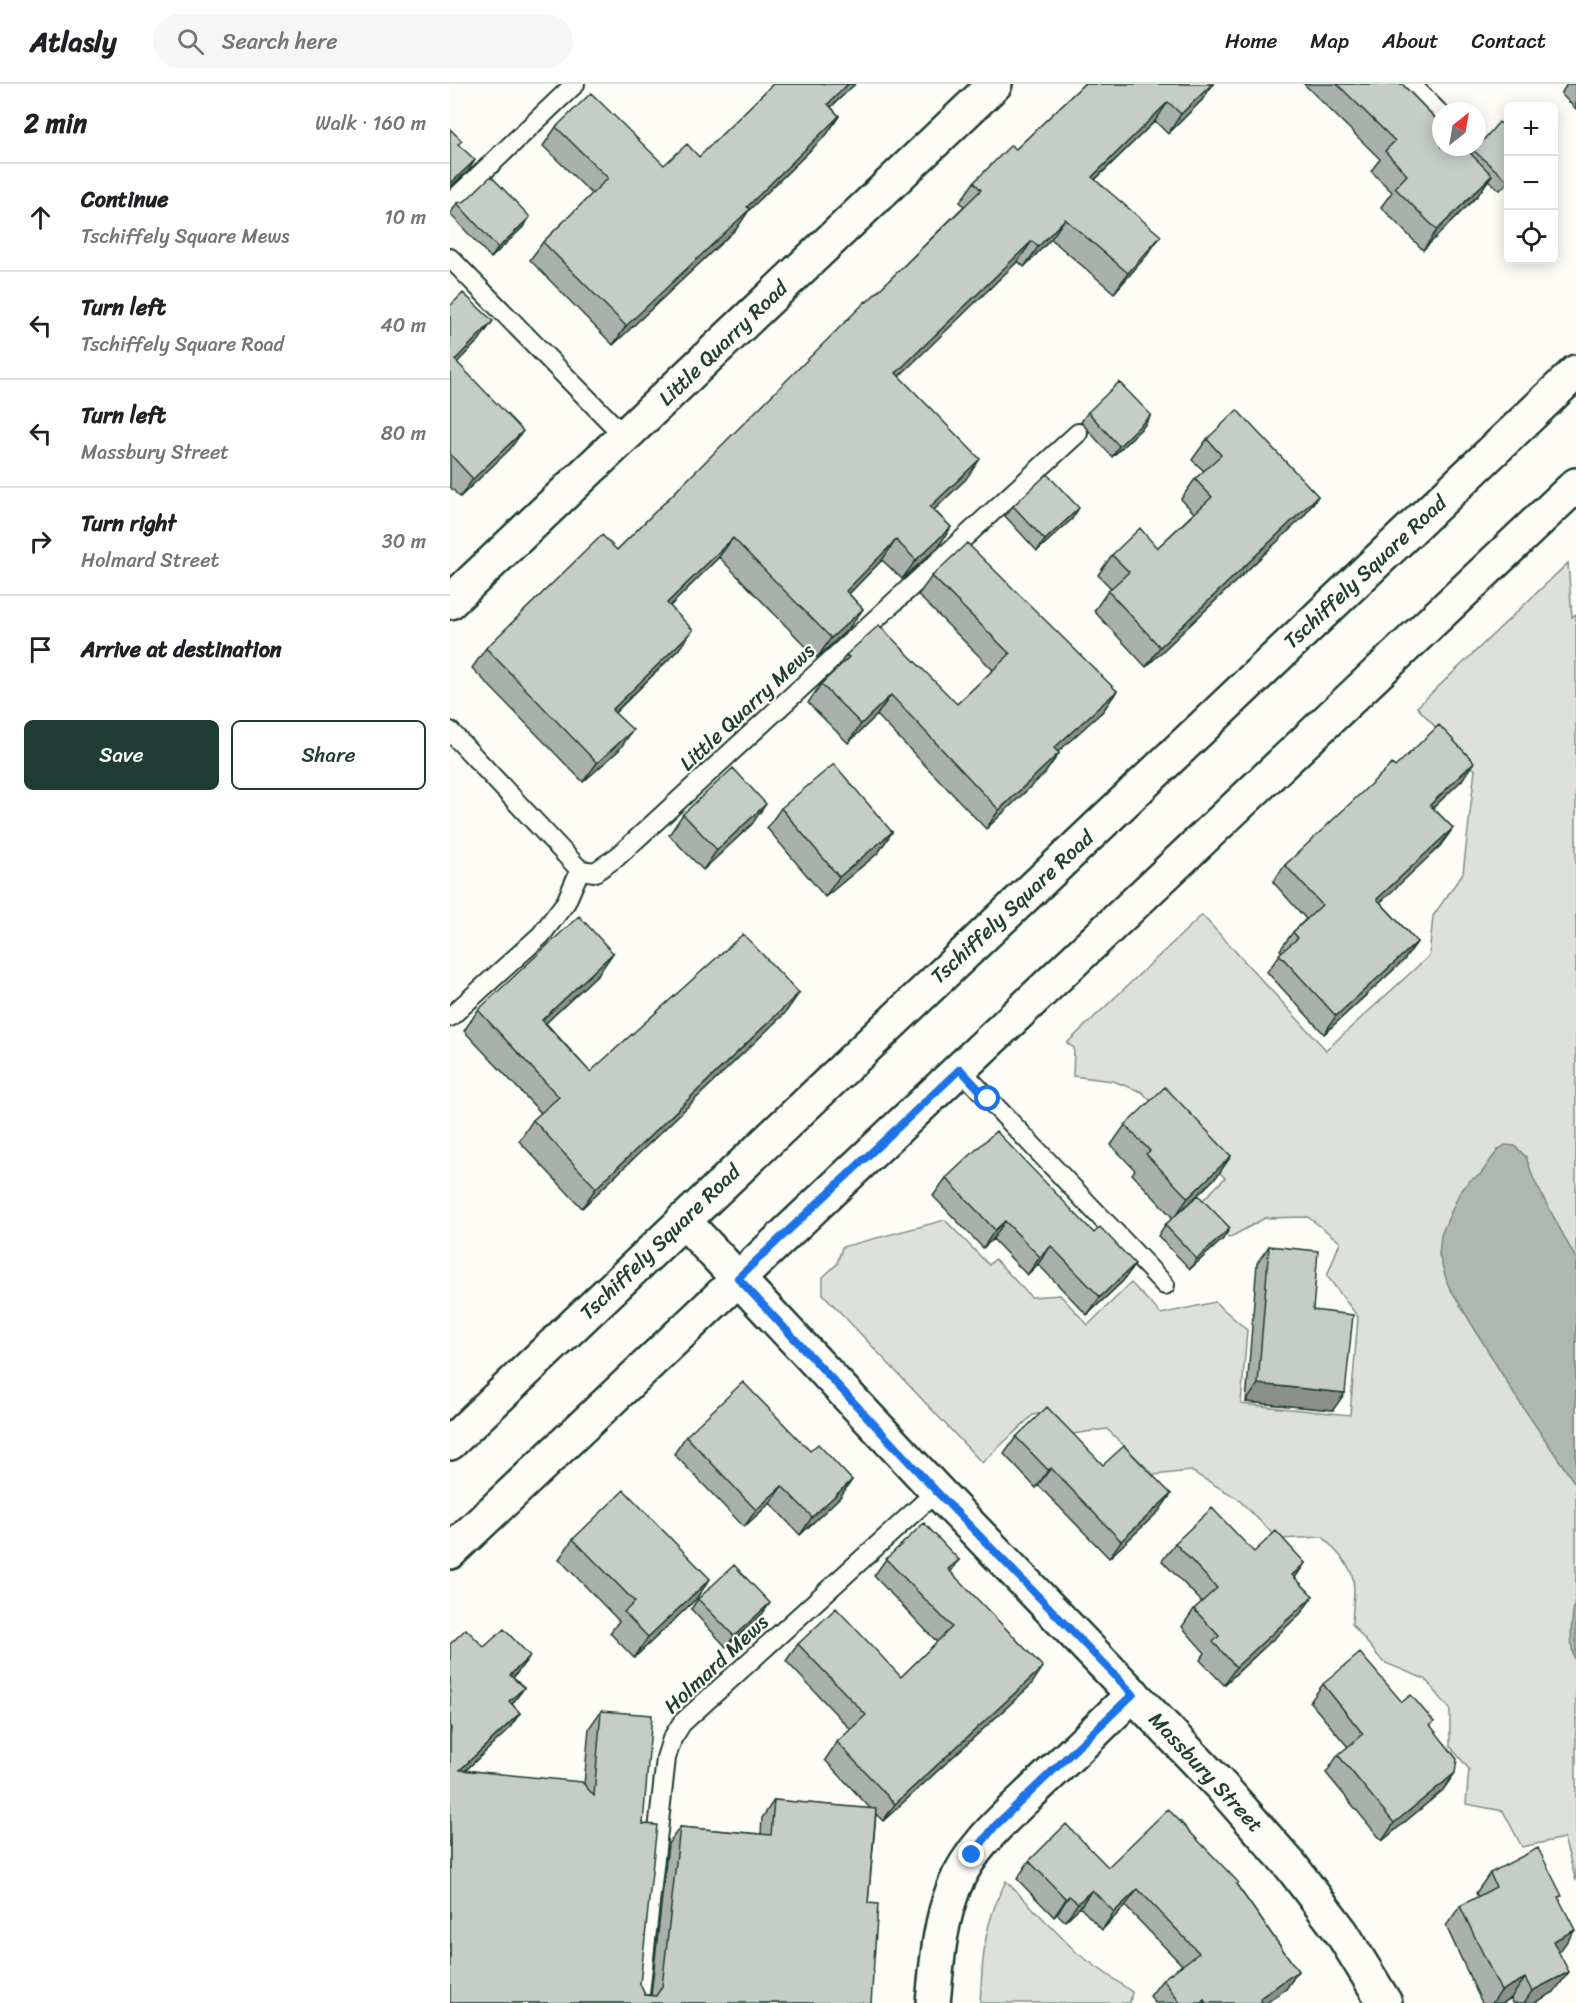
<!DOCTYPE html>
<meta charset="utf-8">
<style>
:root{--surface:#fff;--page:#f6f6f6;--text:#202124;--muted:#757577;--line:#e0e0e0;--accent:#1f3d34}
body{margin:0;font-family:Sriracha,sans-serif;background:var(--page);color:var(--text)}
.controls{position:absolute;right:18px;top:18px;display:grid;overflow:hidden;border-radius:9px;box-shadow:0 3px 15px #0003}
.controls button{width:54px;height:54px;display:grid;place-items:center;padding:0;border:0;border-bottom:2px solid var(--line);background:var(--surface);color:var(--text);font:30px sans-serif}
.compass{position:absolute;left:982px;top:18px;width:54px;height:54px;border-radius:50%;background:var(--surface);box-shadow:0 3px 15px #0003;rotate:31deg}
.stop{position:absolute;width:18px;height:18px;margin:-14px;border:4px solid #1a73e8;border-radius:50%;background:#fff}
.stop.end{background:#1a73e8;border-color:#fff;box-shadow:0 2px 6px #0008}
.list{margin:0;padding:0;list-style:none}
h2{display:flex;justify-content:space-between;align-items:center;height:78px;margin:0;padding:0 24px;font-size:26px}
h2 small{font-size:20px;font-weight:400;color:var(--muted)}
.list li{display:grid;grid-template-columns:39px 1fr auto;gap:18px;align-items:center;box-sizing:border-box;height:108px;padding:0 24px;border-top:2px solid var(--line)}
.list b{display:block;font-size:22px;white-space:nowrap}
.list p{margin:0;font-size:20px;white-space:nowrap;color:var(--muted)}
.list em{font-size:20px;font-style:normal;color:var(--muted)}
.actions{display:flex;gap:12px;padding:18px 24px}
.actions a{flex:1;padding:14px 0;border:2px solid var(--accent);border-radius:9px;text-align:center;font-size:21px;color:var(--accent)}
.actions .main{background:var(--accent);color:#fff}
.icon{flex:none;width:33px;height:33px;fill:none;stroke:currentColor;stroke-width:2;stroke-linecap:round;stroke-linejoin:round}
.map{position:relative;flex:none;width:1126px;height:1919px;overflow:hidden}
header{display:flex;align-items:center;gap:36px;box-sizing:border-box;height:84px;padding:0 30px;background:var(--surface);border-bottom:2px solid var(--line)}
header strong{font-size:28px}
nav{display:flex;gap:33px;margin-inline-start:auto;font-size:21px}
.search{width:420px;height:54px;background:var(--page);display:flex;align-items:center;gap:15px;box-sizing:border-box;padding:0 21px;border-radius:33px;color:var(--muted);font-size:22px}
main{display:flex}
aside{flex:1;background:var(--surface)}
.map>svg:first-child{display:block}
.green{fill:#dde0db;stroke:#7e8e88;stroke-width:1.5}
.water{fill:#aeb8b1;stroke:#75877f;stroke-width:1.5}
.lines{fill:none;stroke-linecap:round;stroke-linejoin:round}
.service-casing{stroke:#1f3d34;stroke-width:22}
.minor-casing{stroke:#1f3d34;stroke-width:38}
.tertiary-casing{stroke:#1f3d34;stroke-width:38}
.service{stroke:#fdfcf7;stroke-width:18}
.minor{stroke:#fdfcf7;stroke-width:33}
.tertiary{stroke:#fdfcf7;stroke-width:33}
.wall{fill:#aab0ab;stroke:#1f3d34;stroke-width:1.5}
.shaded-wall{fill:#8b908b;stroke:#1f3d34;stroke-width:1.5}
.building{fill:#c6cdc7;stroke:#1f3d34;stroke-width:1.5}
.route{stroke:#1a73e8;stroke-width:8}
.labels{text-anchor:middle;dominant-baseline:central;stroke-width:4.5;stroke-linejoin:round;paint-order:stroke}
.street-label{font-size:21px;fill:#1f3d34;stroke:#fdfcf7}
</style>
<header>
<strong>Atlasly</strong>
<div class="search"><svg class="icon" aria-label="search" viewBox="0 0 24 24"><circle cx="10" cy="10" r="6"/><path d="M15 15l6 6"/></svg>Search here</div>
<nav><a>Home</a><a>Map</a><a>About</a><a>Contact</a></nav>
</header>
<main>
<aside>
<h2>2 min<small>Walk · 160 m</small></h2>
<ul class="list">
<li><svg class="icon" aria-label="ahead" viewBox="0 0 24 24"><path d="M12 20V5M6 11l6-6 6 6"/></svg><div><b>Continue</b><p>Tschiffely Square Mews</p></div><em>10 m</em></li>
<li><svg class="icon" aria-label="left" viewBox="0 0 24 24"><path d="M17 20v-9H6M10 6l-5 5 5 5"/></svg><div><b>Turn left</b><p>Tschiffely Square Road</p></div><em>40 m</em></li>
<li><svg class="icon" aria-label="left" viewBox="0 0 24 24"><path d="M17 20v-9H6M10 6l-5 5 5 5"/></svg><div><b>Turn left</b><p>Massbury Street</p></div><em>80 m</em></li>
<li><svg class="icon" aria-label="right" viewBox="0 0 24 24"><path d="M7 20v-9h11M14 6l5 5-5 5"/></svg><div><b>Turn right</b><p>Holmard Street</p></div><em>30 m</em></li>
<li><svg class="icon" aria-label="arrive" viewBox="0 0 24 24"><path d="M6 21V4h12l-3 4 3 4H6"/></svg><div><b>Arrive at destination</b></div></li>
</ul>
<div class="actions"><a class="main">Save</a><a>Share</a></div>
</aside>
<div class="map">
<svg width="1126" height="1919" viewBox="0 0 1126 1919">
<rect width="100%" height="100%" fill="#fdfcf7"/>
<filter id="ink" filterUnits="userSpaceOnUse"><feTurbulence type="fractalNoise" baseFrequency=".0167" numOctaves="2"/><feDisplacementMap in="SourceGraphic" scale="12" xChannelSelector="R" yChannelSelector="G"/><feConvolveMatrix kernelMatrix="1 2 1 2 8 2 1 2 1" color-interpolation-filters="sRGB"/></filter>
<g filter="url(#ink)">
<path class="green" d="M 1118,479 L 1122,533 L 1126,530 L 1126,1797 L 1114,1754 L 1072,1763 L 1053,1727 L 1016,1720 L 1019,1685 L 1000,1662 L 1000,1625 L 975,1595 L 933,1578 L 902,1540 C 905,1487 909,1492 873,1453 L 828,1455 L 787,1414 L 741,1387 L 704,1391 L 657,1345 L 616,1351 L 594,1329 L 583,1331 L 532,1379 L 373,1210 L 373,1193 L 387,1180 L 392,1163 L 495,1136 L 539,1181 L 545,1175 L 581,1213 L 610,1211 L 638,1241 L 681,1199 L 711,1230 L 765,1218 L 797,1246 L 791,1320 L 900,1331 L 908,1233 L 877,1192 L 890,1158 L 858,1133 L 815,1134 L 779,1154 L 748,1121 L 775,1094 L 692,1008 L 663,997 L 623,992 L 624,964 L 617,959 L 752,831 L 876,966 L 979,872 L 983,832 L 1013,789 L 1025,686 L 967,623 Z
M 556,1797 L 627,1869 L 682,1908 L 680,1919 L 530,1919 C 533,1870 533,1842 556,1797 Z"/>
<path class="water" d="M 1055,1061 L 1065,1062 L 1076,1073 L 1084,1096 L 1126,1175 L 1126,1401 L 1064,1310 L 998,1201 L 989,1171 L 991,1151 L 1009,1110 L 1019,1097 L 1030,1091 L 1048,1066 Z
M 1126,1509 L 1126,1579 C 1117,1558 1123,1530 1126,1509 Z"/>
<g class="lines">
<g class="service-casing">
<path id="service" d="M 961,0 L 991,31
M 0,119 L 125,0
M 0,174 L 174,352
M 0,647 L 130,786 L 145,788 L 167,773 L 628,349
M 0,933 L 91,851 L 116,818 L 130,786
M 510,985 L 715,1201
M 189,1919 L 216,1674 L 222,1655 L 232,1639 L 487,1407"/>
</g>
<g class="minor-casing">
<path id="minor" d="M 0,518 L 545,0
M 233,1136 L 487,1407 L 771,1702 L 842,1783 L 892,1849 L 935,1919
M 483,1919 C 487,1879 489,1841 504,1803 C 521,1761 559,1730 591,1699 C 622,1670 653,1640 683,1610"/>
</g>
<g class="tertiary-casing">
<path id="tertiary" d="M 0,1359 L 1126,288
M 0,1468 L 1126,401"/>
</g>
<use href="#service" class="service"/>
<use href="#minor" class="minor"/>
<use href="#tertiary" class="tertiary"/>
</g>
<path class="wall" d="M 323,0 L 405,0 L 381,23 L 389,32 L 377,50 L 299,126 L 287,144 L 163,261 L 80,176 L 93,158 L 142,110 L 93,62 L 106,43 L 214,81 L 249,73 Z
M 634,0 L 763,0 L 752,16 L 718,50 L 705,37 L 645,96 L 697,171 L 664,209 L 601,155 L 574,183 L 568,177 L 449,292 L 516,395 L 484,426 L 501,443 L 488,463 L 452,495 L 432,476 L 399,510 L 413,525 L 399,544 L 367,574 L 269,473 L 220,522 L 229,565 L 165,629 L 169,666 L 133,698 L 22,584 L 36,564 L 167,466 L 514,122 L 510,118 L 524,98 L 566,65 Z
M 854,0 L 952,0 L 1021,70 L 1024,67 L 1059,46 L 1059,97 L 1050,106 L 1038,96 L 1028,111 L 973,166 L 931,123 L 942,108 L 921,87 L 930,75 Z
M 1117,0 L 1126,0 L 1126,25 L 1111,10 Z
M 7,119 L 73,143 L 41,174 L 0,130 Z
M 0,222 L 30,255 L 7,278 L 60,365 L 10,413 L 0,403 Z
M 638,328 L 701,331 L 694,342 L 662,373 L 631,338 Z
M 757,355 L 868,412 L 854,432 L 696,583 L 644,527 L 658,507 L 661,504 L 648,491 L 662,471 L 707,464 L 744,429 L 731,415 L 745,395 L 754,387 L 742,376 Z
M 563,422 L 622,435 L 587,467 L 555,432 Z
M 482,492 L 667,607 L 653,627 L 607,668 L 609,669 L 595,689 L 536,745 L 427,631 L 398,659 L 358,619 L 371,600 L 385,587 L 396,571 L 507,620 L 543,586 L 468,511 Z
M 945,683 L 1012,696 L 983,724 L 1003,744 L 990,762 L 930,818 L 967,858 L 954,876 L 874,950 L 817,888 L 832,868 L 830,866 L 843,848 L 856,835 L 823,798 L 835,781 Z
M 331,724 L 442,748 L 428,769 L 375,813 L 317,744 Z
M 233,730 L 302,740 L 253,786 L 219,751 Z
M 163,869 L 149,889 L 96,939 L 140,988 L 349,909 L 335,929 L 132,1124 L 69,1057 L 83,1036 L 91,1029 L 14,947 L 28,926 Z
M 675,1041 L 781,1072 L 767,1092 L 748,1111 L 773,1155 L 740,1185 L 708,1152 L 715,1141 L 723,1134 L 682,1090 L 685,1086 L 661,1061 Z
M 496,1094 L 644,1149 L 685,1180 L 673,1197 L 637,1231 L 588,1180 L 577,1191 L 543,1155 L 533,1164 L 483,1112 Z
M 819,1162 L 883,1326 L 796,1318 L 807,1179 Z
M 236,1352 L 360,1367 L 402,1396 L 390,1413 L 350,1451 L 320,1419 L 294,1443 L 224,1370 Z
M 566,1353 L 653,1381 L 721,1410 L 709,1427 L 659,1474 L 588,1401 L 586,1404 L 554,1370 Z
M 123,1455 L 260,1495 L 246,1515 L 184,1574 L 160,1549 L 169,1537 L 109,1475 Z
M 725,1459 L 804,1468 L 855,1479 L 845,1494 L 863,1512 L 850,1530 L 774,1601 L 750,1576 L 755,1569 L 732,1543 L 744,1525 L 752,1518 L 712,1477 Z
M 436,1475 L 509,1476 L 500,1488 L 581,1601 L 433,1737 L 426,1730 L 418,1819 L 421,1919 L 0,1919 L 0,1560 L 34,1563 L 67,1589 L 63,1594 L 74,1604 L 62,1620 L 70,1629 L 58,1646 L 16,1686 L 134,1701 L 139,1644 L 151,1627 L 193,1740 L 190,1900 L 195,1911 L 201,1911 L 218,1760 L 230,1743 L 311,1750 L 312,1734 L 324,1716 L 421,1725 L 375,1676 L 387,1658 L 401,1646 L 336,1577 L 348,1560 L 451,1593 L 487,1558 L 424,1492 Z
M 248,1515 L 313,1529 L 276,1563 L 241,1525 Z
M 873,1600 L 952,1618 L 981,1642 L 993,1706 L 932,1757 L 876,1689 L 888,1671 L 898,1663 L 860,1618 Z
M 579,1777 L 658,1783 L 786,1800 L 848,1887 L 836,1905 L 816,1919 L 705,1919 L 700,1912 L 713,1895 L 732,1881 L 675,1822 L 652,1846 L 630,1823 L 615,1837 L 607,1830 L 604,1833 L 567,1795 Z
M 1040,1789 L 1110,1816 L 1111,1866 L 1108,1868 L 1104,1908 L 1084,1919 L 1063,1919 L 1061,1914 L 1053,1919 L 1032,1919 L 996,1842 L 1010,1822 L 1028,1813 L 1026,1809 Z"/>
<path class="shaded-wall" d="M 398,0 L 405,0 L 365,38 L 378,20 Z
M 762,0 L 763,0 L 752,16 L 718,50 L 731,30 Z
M 718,18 L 705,37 L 628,112 L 642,93 Z
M 389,32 L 377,50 L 299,126 L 287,144 L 163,261 L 176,242 Z
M 25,76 L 18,87 L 0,103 L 0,100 Z
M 1042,91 L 1028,111 L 973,166 L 987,146 Z
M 80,133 L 73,143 L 41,174 L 48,164 Z
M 615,135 L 601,155 L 574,183 L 588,163 Z
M 711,152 L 697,171 L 664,209 L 678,189 Z
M 582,157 L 568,177 L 432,309 L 446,289 Z
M 43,237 L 30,255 L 0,286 L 5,276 Z
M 701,331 L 694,342 L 662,373 L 669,362 Z
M 73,347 L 60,365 L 10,413 L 23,395 Z
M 530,375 L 516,395 L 467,442 L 480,423 Z
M 868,412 L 854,432 L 696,583 L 710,563 Z
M 629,424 L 622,435 L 587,467 L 595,456 Z
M 501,443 L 488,463 L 452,495 L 466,476 Z
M 283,454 L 269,473 L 204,538 L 217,519 Z
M 446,456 L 432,476 L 382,527 L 396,507 Z
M 413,525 L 399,544 L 367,574 L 381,554 Z
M 243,546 L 229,565 L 148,645 L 162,626 Z
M 667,607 L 653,627 L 590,684 L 604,664 Z
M 441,611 L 427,631 L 398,659 L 411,640 Z
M 183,646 L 169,666 L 133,698 L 147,679 Z
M 609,669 L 595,689 L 536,745 L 549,726 Z
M 1024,678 L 1012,696 L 968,738 L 980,721 Z
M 316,720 L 302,740 L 253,786 L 267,766 Z
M 1003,744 L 990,762 L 915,833 L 927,815 Z
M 442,748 L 428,769 L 375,813 L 389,793 Z
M 967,858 L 954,876 L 874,950 L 886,932 Z
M 163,869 L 149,889 L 78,956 L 92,936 Z
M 349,909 L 335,929 L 132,1124 L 146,1104 Z
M 781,1072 L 767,1092 L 724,1134 L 738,1114 Z
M 555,1137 L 543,1155 L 533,1164 L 545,1146 Z
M 780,1144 L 773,1155 L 740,1185 L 747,1175 Z
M 601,1162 L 588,1180 L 577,1191 L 590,1173 Z
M 685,1180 L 673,1197 L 637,1231 L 650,1213 Z
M 808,1300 L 895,1309 L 883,1326 L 796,1318 Z
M 601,1384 L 588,1401 L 586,1404 L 598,1386 Z
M 402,1396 L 390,1413 L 350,1451 L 362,1433 Z
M 332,1402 L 320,1419 L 294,1443 L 306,1426 Z
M 721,1410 L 709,1427 L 659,1474 L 671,1457 Z
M 509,1476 L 497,1493 L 498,1485 Z
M 855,1479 L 843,1496 L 842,1491 Z
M 260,1495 L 246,1515 L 184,1574 L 198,1553 Z
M 863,1512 L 850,1530 L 774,1601 L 786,1583 Z
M 320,1519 L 313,1529 L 276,1563 L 284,1552 Z
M 80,1572 L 67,1589 L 48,1608 L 60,1591 Z
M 593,1583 L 581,1601 L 433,1737 L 445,1720 Z
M 74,1604 L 61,1621 L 59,1617 Z
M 70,1629 L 58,1646 L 0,1701 L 10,1686 Z
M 1005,1689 L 993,1706 L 932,1757 L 944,1739 Z
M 688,1805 L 675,1822 L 652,1846 L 664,1828 Z
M 642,1806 L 630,1823 L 615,1837 L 628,1819 Z
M 619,1812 L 607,1830 L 604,1833 L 616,1815 Z
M 1125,1846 L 1111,1866 L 1089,1878 L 1103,1857 Z
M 848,1887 L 836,1905 L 816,1919 L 807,1919 L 810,1914 Z
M 1119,1888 L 1104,1908 L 1084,1919 L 1074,1919 L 1082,1907 Z
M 1075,1894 L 1061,1914 L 1053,1919 L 1042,1919 L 1051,1907 Z"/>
<path class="building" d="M 323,0 L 398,0 L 378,20 L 389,32 L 297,123 L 300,125 L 176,242 L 93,158 L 158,94 L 106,43 L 141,9 L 214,81 L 237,60 L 249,73 Z
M 634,0 L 762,0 L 731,30 L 718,18 L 642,93 L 711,152 L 678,189 L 615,135 L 588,163 L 582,157 L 446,289 L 530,375 L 480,423 L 501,443 L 466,476 L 446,456 L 396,507 L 413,525 L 381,554 L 283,454 L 217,519 L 243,546 L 162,626 L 183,646 L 147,679 L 36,564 L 152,451 L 167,466 L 416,217 L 417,218 L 531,106 L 524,98 L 561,61 L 566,65 Z
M 887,0 L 952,0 L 991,40 L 991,63 L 1014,63 L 1042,91 L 987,146 L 945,104 L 957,91 L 935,67 L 945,57 Z
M 1049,38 L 1059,46 L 1059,94 L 1057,96 L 1024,67 Z
M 0,45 L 12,57 L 8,60 L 25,76 L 0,100 Z
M 41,92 L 80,133 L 48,164 L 7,119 L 15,117 Z
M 13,209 L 43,237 L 5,276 L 73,347 L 23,395 L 0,370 L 0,222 Z
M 669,298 L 701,331 L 669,362 L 638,328 Z
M 787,326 L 868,412 L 710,563 L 658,507 L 679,488 L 662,471 L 690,444 L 707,464 L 762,413 L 745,395 L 771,371 L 757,355 Z
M 597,390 L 629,424 L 595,456 L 563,422 Z
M 517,459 L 667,607 L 604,664 L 609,669 L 549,726 L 441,611 L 411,640 L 371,600 L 399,573 L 396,571 L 429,541 L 507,620 L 560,570 L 482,492 Z
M 989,641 L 1024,678 L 980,721 L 1003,744 L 927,815 L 967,858 L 886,932 L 829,870 L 848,854 L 843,848 L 872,821 L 835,781 L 942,680 L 945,683 Z
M 384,680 L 442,748 L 389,793 L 331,724 Z
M 283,684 L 316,720 L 267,766 L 233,730 Z
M 129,832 L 163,869 L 92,936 L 140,988 L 293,850 L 349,909 L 146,1104 L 83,1036 L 109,1013 L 28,926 Z
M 715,1003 L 781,1072 L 738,1114 L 696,1070 L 700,1067 L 675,1041 Z
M 546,1047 L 644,1149 L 650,1143 L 685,1180 L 650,1213 L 601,1162 L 590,1173 L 555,1137 L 545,1146 L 496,1094 Z
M 748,1111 L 780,1144 L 747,1175 L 715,1141 Z
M 819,1162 L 868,1167 L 863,1226 L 903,1231 L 895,1309 L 808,1300 Z
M 293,1298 L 360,1367 L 368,1360 L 402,1396 L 362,1433 L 332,1402 L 306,1426 L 236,1352 Z
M 597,1323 L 653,1381 L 674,1362 L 721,1410 L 671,1457 L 601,1384 L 598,1386 L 566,1353 Z
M 174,1406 L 260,1495 L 198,1553 L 174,1528 L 185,1518 L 123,1455 Z
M 762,1424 L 804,1468 L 826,1447 L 855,1479 L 842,1491 L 863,1512 L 786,1583 L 763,1558 L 769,1552 L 744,1525 L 767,1504 L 725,1459 Z
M 474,1439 L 509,1476 L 498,1485 L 593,1583 L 445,1720 L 387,1658 L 416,1631 L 348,1560 L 386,1524 L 451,1593 L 502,1543 L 436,1475 Z
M 284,1481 L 320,1519 L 284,1552 L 248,1515 Z
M 16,1545 L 34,1563 L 54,1545 L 80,1572 L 60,1591 L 74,1604 L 59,1617 L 70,1629 L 10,1686 L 132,1698 L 144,1712 L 151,1627 L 202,1631 L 193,1740 L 207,1741 L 190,1900 L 195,1911 L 206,1912 L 212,1903 L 230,1743 L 321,1751 L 324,1716 L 426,1725 L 418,1819 L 428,1820 L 421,1919 L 0,1919 L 0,1655 L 1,1643 L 0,1642 L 0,1560 Z
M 910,1569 L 952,1618 L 961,1611 L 984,1638 L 980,1641 L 1007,1675 L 1005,1689 L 944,1739 L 888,1671 L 913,1650 L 873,1600 Z
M 718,1725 L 788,1798 L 786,1800 L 848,1887 L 810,1914 L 812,1919 L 756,1919 L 754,1916 L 751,1919 L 730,1919 L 713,1895 L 749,1869 L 688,1805 L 664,1828 L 642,1806 L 628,1819 L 619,1812 L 616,1815 L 579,1777 L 616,1740 L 658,1783 Z
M 1088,1764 L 1112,1812 L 1108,1813 L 1125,1846 L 1103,1857 L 1119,1888 L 1082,1907 L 1075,1894 L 1051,1907 L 1010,1822 L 1046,1803 L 1040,1789 Z"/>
</g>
<g class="lines" filter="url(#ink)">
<path class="route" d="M 522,1771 L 545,1742 L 683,1610 L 486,1407 L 288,1194 L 510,985 L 538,1015"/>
</g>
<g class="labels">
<g class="street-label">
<text transform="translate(273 259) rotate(-44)">Little Quarry Road</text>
<text transform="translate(915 488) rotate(-43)">Tschiffely Square Road</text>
<text transform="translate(297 623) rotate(-43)">Little Quarry Mews</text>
<text transform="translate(562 823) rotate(-43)">Tschiffely Square Road</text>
<text transform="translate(210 1158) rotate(-44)">Tschiffely Square Road</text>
<text transform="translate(266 1580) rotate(-43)">Holmard Mews</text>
<text transform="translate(756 1688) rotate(47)">Massbury Street</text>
</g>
</g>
</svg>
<div class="controls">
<button>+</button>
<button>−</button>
<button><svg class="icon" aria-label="locate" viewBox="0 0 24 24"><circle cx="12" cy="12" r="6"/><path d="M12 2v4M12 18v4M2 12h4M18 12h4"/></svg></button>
</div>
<svg class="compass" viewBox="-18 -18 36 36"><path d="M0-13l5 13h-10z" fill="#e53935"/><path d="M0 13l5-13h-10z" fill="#757577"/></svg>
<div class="stop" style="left:538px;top:1015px"></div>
<div class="stop end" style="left:522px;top:1771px"></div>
</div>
</main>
